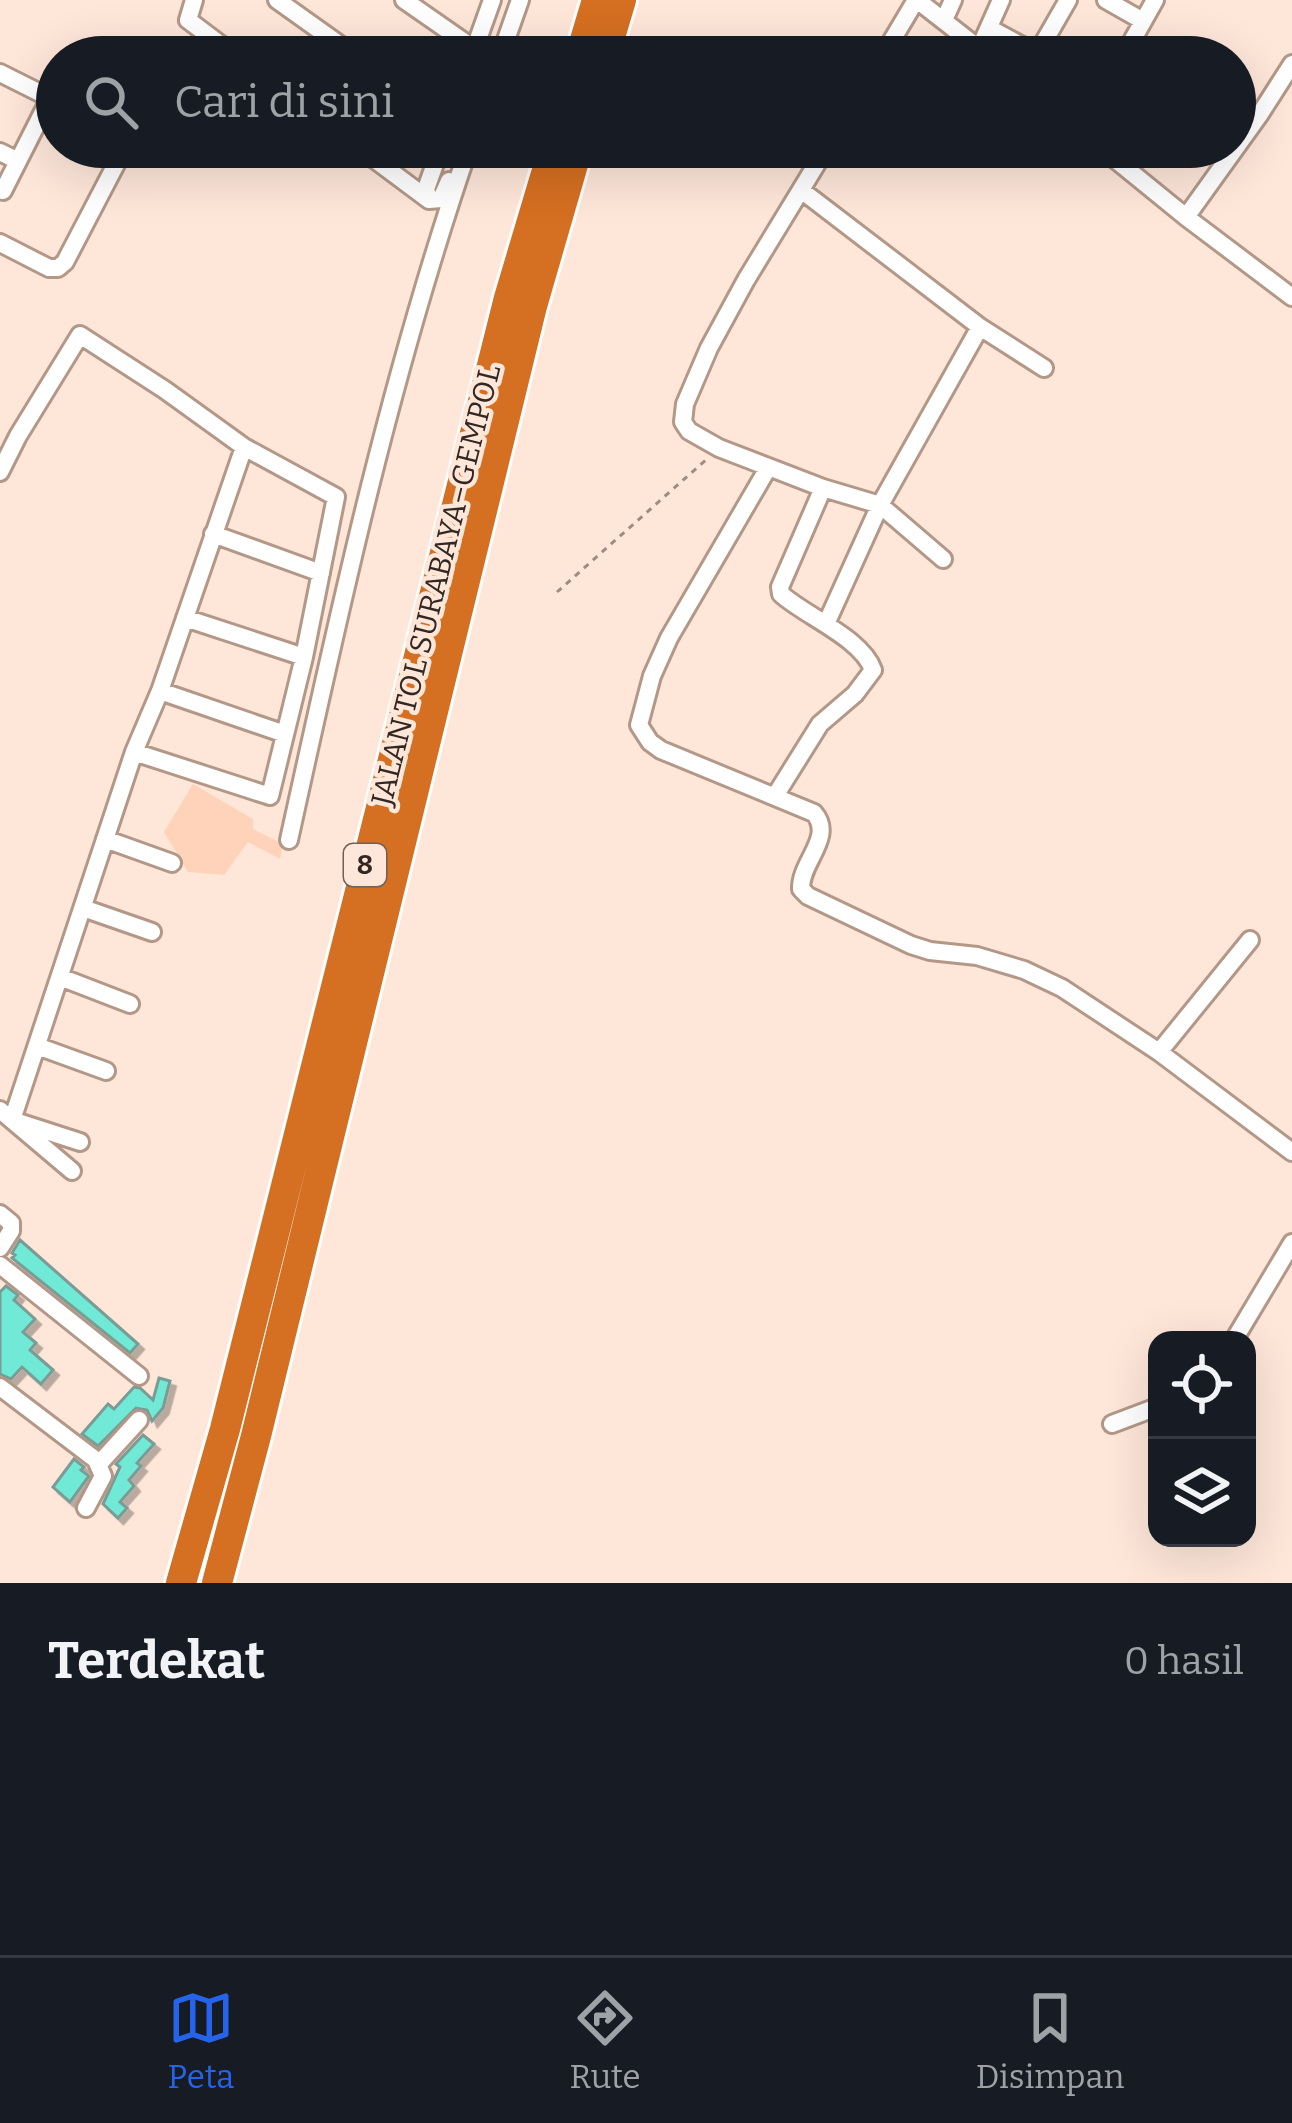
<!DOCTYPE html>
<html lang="id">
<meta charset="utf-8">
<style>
:root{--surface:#171b24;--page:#242831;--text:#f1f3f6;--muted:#9ea1a6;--line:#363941;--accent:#2563eb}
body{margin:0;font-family:Bitter,serif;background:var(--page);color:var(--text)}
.controls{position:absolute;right:36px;bottom:36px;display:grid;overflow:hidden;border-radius:24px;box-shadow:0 12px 48px #0002}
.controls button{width:108px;height:108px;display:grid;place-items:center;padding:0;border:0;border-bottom:3px solid var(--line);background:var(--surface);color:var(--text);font:60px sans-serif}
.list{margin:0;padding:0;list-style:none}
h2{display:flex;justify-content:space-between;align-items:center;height:156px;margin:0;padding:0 48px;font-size:51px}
h2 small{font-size:39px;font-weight:400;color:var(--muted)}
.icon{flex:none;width:66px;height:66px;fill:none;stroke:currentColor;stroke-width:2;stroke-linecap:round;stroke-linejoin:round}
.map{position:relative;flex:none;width:1292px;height:1583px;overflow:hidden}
.search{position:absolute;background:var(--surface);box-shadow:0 12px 48px #0002;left:36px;right:36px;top:36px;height:132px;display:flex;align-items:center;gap:30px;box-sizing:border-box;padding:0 42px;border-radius:66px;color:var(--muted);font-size:45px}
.sheet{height:372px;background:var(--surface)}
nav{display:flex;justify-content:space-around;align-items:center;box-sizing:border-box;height:168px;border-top:3px solid var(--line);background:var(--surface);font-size:33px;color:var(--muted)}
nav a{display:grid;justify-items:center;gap:6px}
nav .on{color:var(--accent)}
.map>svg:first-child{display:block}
.green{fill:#fed3b9}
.building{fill:#70ead7;stroke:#799c95;stroke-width:3;filter:url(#shadow)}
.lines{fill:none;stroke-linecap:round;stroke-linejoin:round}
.street-casing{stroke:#b39888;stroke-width:22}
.highway-casing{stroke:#fff;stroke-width:36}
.path{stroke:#9e8c83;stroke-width:3;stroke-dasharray:6 6;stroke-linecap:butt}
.street{stroke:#fff;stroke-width:16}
.highway{stroke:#d56f21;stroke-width:30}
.labels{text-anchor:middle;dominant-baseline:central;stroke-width:9;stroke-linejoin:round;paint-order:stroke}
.shield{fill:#fee6d9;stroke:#6f6058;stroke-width:3}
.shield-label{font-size:27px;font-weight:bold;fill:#322721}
.street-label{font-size:30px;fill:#322721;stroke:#fee6d9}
</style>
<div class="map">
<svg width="1292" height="1583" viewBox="0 0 1292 1583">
<defs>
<filter id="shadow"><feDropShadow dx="5.5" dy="5.5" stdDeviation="0" flood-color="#0004"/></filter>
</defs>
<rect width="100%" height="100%" fill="#fee6d9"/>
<path class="green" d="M 193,784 L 253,819 L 253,829 L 283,844 L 280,859 L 248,842 L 224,875 L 188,872 L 164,832 Z"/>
<path class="building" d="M 20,1240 L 138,1344 L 130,1353 L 12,1258 L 15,1255 L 12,1253 Z
M 6,1286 L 18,1295 L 14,1300 L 35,1319 L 23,1332 L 36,1343 L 30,1350 L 53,1370 L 41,1384 L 22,1367 L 11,1379 L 0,1374 L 0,1292 Z
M 159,1378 L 170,1381 L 163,1408 L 152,1421 L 147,1410 L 136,1408 L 98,1446 L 82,1434 L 108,1404 L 114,1409 L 134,1387 L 140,1388 L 153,1400 Z
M 143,1435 L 154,1444 L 137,1463 L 141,1466 L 129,1480 L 134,1486 L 120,1502 L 127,1508 L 118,1518 L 103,1504 L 120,1467 L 116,1464 Z
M 74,1459 L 84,1467 L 81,1470 L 89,1476 L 70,1502 L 53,1487 Z"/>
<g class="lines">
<g class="street-casing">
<path id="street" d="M 194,0 L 188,20 L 237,57
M 277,0 L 357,57
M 404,0 L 486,57
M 917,0 L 990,57
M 1106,0 L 1143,21
M 944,20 L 953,0
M 989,28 L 1037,54 L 1068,0
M 984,38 L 1001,0
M 472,56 L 492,0
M 500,57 L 520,0
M 882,57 L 916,0
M 1123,57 L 1155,0
M 0,73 L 50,98 L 3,191
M 358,147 L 429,200
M 441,147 L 426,189 L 429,200 L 441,199 L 449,181
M 827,147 L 746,280 L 709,348 L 685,404 L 683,422 L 689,431 L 719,448 L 823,488 L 880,505 L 943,559
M 1100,147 L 1186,217 L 1292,297
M 0,152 L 18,161
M 801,190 L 980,327 L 1044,368
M 1186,217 L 1260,114 L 1292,64
M 0,243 L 49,268 L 58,268 L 65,262 L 125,147
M 768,468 L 669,638 L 652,676 L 639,725 L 650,742 L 661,750 L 814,813 C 835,837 800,862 801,889 L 808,896 L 911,945 L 930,951 L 977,956 L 1024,970 L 1062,988 L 1159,1052 L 1292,1152
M 0,472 L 18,436 L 80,335 L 165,390 L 244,447
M 213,534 L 321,573
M 185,618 L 304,657
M 826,624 L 880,505 L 980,327
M 160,691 L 285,734
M 775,796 L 820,724 L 855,694 L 873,670 C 862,638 805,616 781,594 L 780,587 L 823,488
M 105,839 L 172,863
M 289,840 C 340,607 391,373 469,147
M 83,908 L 152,932
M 60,977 L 130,1004
M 37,1046 L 106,1071
M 1159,1052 L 1250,940
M 0,1110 L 72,1171
M 80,1142 L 12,1120 L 134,752 L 160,691 L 244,447 L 336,497 L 304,657 L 270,796 L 134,752
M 0,1214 L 11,1223 L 11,1231 L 0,1248
M 0,1265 L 139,1376
M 1234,1340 L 1292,1243
M 0,1387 L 96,1460 L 103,1476 L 86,1508
M 1112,1424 L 1157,1407
M 98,1465 L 139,1420"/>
</g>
<g class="highway-casing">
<path id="highway" d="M 580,57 L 597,0
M 604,57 L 621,0
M 181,1583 L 225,1429 L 509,298 L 554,147
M 217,1583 L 256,1436 L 532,306 L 578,147"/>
</g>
<path class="path" d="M 557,592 L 708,458"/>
<use href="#street" class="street"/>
<use href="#highway" class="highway"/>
</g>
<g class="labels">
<rect class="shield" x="344" y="844" width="42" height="42" rx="9"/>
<g class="shield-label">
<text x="365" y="865">8</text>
</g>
<g class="street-label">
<text transform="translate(436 585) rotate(-76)">JALAN TOL SURABAYA–GEMPOL</text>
</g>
</g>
</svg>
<div class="controls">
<button><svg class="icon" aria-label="locate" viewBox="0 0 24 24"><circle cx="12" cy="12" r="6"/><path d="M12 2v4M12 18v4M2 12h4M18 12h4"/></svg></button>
<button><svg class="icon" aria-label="layers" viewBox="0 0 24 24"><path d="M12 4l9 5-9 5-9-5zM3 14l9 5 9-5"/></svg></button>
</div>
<div class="search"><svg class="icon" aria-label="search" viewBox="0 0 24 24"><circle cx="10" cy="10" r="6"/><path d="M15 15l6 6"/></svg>Cari di sini</div>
</div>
<section class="sheet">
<h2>Terdekat<small>0 hasil</small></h2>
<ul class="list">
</ul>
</section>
<nav>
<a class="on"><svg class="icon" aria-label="map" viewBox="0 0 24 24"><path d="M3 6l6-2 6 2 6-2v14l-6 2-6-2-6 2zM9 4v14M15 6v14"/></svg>Peta</a>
<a><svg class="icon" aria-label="directions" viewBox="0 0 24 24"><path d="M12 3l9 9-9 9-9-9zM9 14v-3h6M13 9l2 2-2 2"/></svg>Rute</a>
<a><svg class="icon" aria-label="saved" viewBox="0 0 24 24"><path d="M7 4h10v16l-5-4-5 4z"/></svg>Disimpan</a>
</nav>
